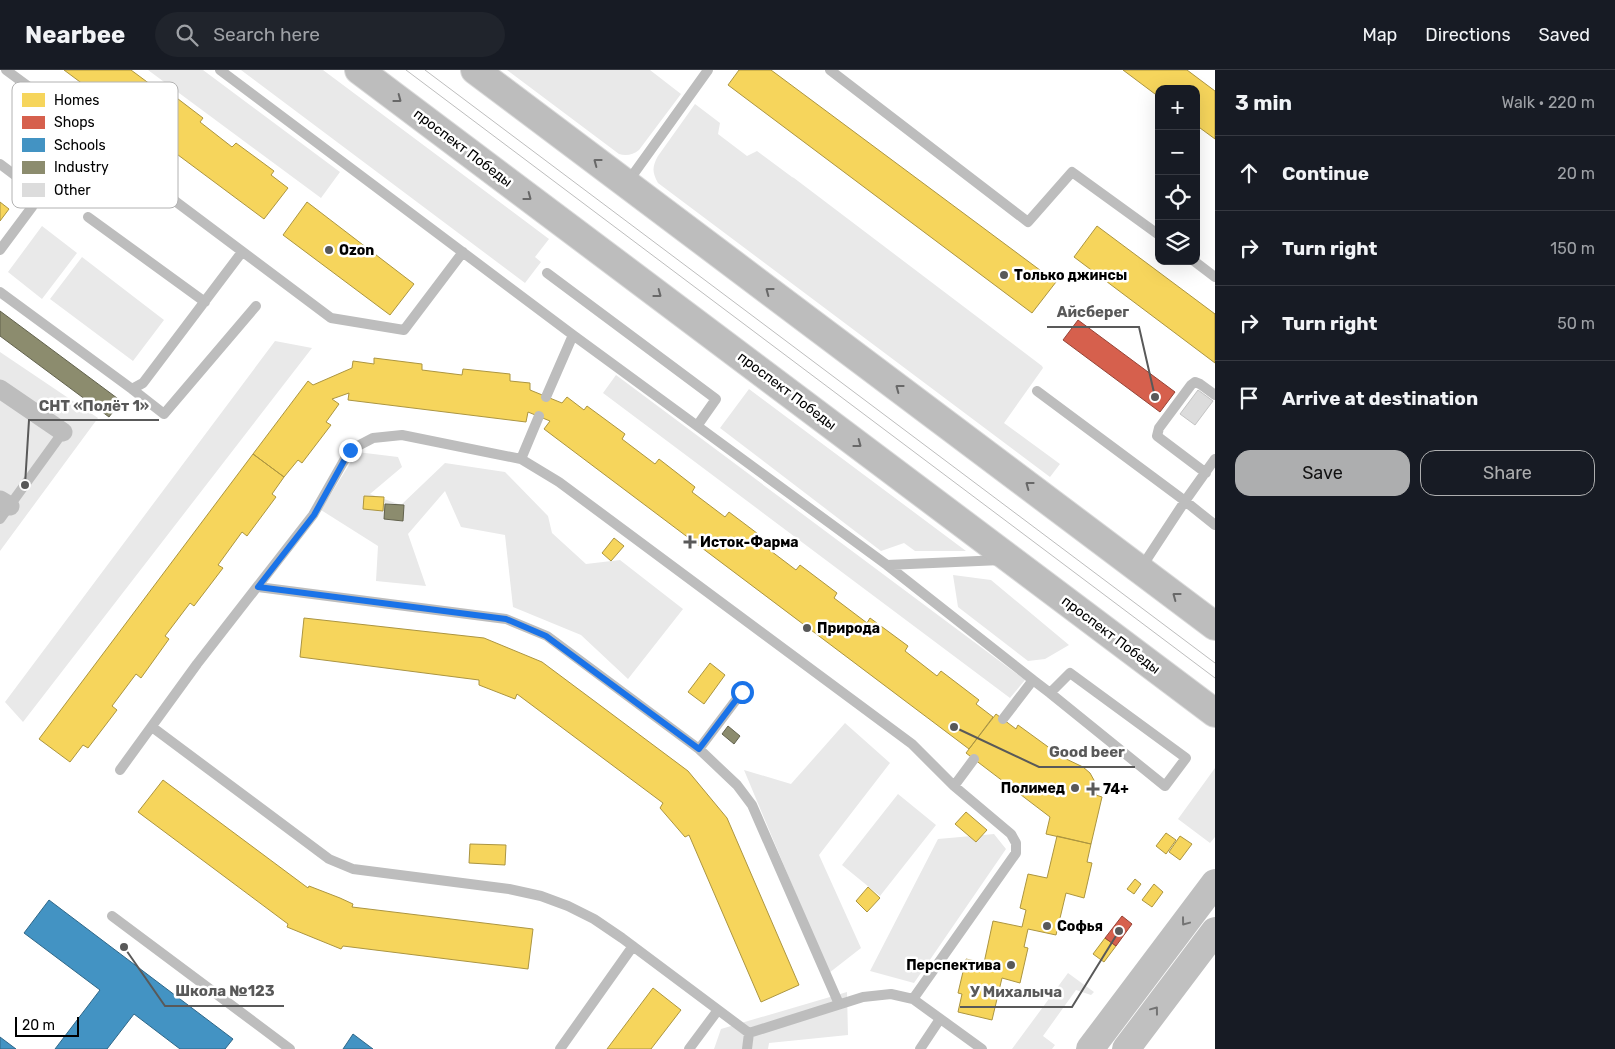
<!DOCTYPE html>
<meta charset="utf-8">
<style>
:root{--surface:#171b24;--page:#20242c;--text:#f1f3f6;--muted:#9ea1a6;--line:#363941;--accent:#adaeaf}
body{margin:0;font-family:Rubik,sans-serif;background:var(--page);color:var(--text)}
.controls{position:absolute;right:15px;top:15px;display:grid;overflow:hidden;border-radius:10px;box-shadow:0 5px 20px #0002}
.controls button{width:45px;height:45px;display:grid;place-items:center;padding:0;border:0;border-bottom:1px solid var(--line);background:var(--surface);color:var(--text);font:25px sans-serif}
.scale{position:absolute;left:15px;bottom:12px;width:64px;box-sizing:border-box;padding-left:5px;border:2px solid #000;border-top:0;font-size:14px;line-height:18px;white-space:nowrap;color:#000;-webkit-text-stroke:4px #fff;paint-order:stroke}
.stop{position:absolute;width:15px;height:15px;margin:-11px;border:4px solid #1a73e8;border-radius:50%;background:#fff}
.stop.end{background:#1a73e8;border-color:#fff;box-shadow:0 1px 5px #0008}
.list{margin:0;padding:0;list-style:none}
h2{display:flex;justify-content:space-between;align-items:center;height:65px;margin:0;padding:0 20px;font-size:21px}
h2 small{font-size:16px;font-weight:400;color:var(--muted)}
.list li{display:grid;grid-template-columns:32px 1fr auto;gap:15px;align-items:center;box-sizing:border-box;height:75px;padding:0 20px;border-top:1px solid var(--line)}
.list b{display:block;font-size:19px;white-space:nowrap}
.list em{font-size:16px;font-style:normal;color:var(--muted)}
.actions{display:flex;gap:10px;padding:15px 20px}
.actions a{flex:1;padding:11px 0;border:1px solid var(--accent);border-radius:15px;text-align:center;font-size:18px;color:var(--accent)}
.actions .main{background:var(--accent);color:#111}
.icon{flex:none;width:28px;height:28px;fill:none;stroke:currentColor;stroke-width:2;stroke-linecap:round;stroke-linejoin:round}
.map{position:relative;flex:none;width:1215px;height:979px;overflow:hidden}
header{display:flex;align-items:center;gap:30px;box-sizing:border-box;height:70px;padding:0 25px;background:var(--surface);border-bottom:1px solid var(--line)}
header strong{font-size:24px}
nav{display:flex;gap:28px;margin-inline-start:auto;font-size:18px}
.search{width:350px;height:45px;background:var(--page);display:flex;align-items:center;gap:12px;box-sizing:border-box;padding:0 18px;border-radius:28px;color:var(--muted);font-size:19px}
main{display:flex}
aside{flex:1;background:var(--surface)}
.map>svg:first-child{display:block}
.green{fill:#e9e9e9}
.homes{fill:#f6d55c;stroke:#ac9540}
.shops{fill:#d6604d;stroke:#964336}
.schools{fill:#4393c3;stroke:#2f6788}
.industry{fill:#8c8c6e;stroke:#62624d}
.building{fill:#dcdcdc;stroke:#c4c4c4}
.lines{fill:none;stroke-linecap:round;stroke-linejoin:round}
.primary-casing{stroke:#dbdbdb;stroke-width:30}
.service{stroke:#bdbdbd;stroke-width:10}
.minor{stroke:#bdbdbd;stroke-width:19}
.secondary{stroke:#c0c0c0;stroke-width:28}
.primary{stroke:#bdbdbd;stroke-width:28}
.tram{stroke:#bdbdbd;stroke-width:1}
.oneway{stroke:#686868}
.oneway2{stroke:#737373}
.route{stroke:#1a73e8;stroke-width:6}
.poi-dot{fill:#595959;stroke:#fff;stroke-width:2}
.labels{text-anchor:middle;dominant-baseline:central;stroke-width:5;stroke-linejoin:round;paint-order:stroke}
.street-label{font-size:14px;fill:#000;stroke:#fff}
.poi-label{font-size:14px;font-weight:bold;fill:#000;stroke:#fff;text-anchor:start}
.key{fill:#fff;stroke:#b2b2b2;stroke-width:1}
.key-label{font-size:14px;fill:#000}
.leader{fill:none;stroke:#595959;stroke-width:2}
.callout-dot{fill:#595959;stroke:#fff;stroke-width:2}
.callout-label{font-size:15px;text-anchor:middle;font-weight:bold;fill:#595959;stroke:#fff;stroke-width:5;stroke-linejoin:round;paint-order:stroke}
</style>
<header>
<strong>Nearbee</strong>
<div class="search"><svg class="icon" aria-label="search" viewBox="0 0 24 24"><circle cx="10" cy="10" r="6"/><path d="M15 15l6 6"/></svg>Search here</div>
<nav><a>Map</a><a>Directions</a><a>Saved</a></nav>
</header>
<main>
<div class="map">
<svg width="1215" height="979" viewBox="0 0 1215 979">
<rect width="100%" height="100%" fill="#fff"/>
<path class="green" d="M 148,0 L 203,0 L 340,102 L 321,128 Z
M 241,0 L 323,0 L 549,169 L 535,187 L 541,192 L 525,213 Z
M 507,0 L 650,0 L 681,24 L 639,80 C 633,85 626,86 619,84 Z
M 695,34 L 720,53 L 718,64 L 747,86 L 757,81 L 792,107 L 794,108 L 1042,296 L 1043,298 L 1004,353 L 1060,394 L 1050,407 L 658,113 C 652,102 652,97 658,86 Z
M 42,156 L 77,183 L 42,229 L 8,202 Z
M 82,187 L 164,250 L 133,291 L 50,229 Z
M 275,271 L 312,278 L 23,652 L 5,632 Z
M 0,282 L 98,348 L 0,481 Z
M 616,305 L 1025,610 L 1010,628 L 603,323 Z
M 749,319 L 966,481 L 915,481 L 904,473 L 881,481 L 720,358 Z
M 357,382 L 398,387 L 402,397 L 370,424 L 401,435 L 445,393 L 505,402 L 548,446 L 552,463 L 586,494 L 620,490 L 683,539 L 628,609 L 581,565 L 513,537 L 505,465 L 461,457 L 445,421 L 408,464 L 426,516 L 376,511 L 378,476 L 321,440 Z
M 953,505 L 991,510 L 1069,575 L 1045,589 L 1028,591 L 958,537 Z
M 845,653 L 890,693 L 819,785 L 861,878 L 829,903 L 744,700 L 791,714 Z
M 1215,698 L 1215,767 L 1210,773 L 1178,749 Z
M 898,724 L 936,755 L 880,826 L 842,795 Z
M 994,764 L 1006,779 L 914,913 L 870,901 L 938,769 Z
M 1068,903 L 1094,922 L 1091,925 L 1076,920 L 1043,966 L 1055,975 L 1052,979 L 1012,979 Z
M 847,922 L 848,965 L 769,973 L 768,979 L 714,979 L 721,959 Z"/>
<path class="homes" d="M 64,0 L 131,0 L 162,23 L 165,19 L 203,48 L 200,52 L 232,77 L 236,73 L 274,101 L 271,105 L 288,118 L 264,149 Z
M 739,0 L 771,0 L 1056,212 L 1032,243 L 728,15 Z
M 1123,0 L 1187,0 L 1215,21 L 1215,69 L 1196,55 L 1196,19 L 1159,19 L 1159,27 Z
M 0,132 L 9,139 L 0,151 Z
M 307,132 L 414,214 L 390,245 L 283,165 Z
M 1097,156 L 1215,244 L 1215,293 L 1074,187 Z
M 374,288 L 422,294 L 422,300 L 462,305 L 463,299 L 510,304 L 510,311 L 530,313 L 530,320 L 562,333 L 567,327 L 584,340 L 587,336 L 625,364 L 622,369 L 655,394 L 659,389 L 695,417 L 692,422 L 725,447 L 729,442 L 766,470 L 763,475 L 796,500 L 800,495 L 837,523 L 834,528 L 867,553 L 870,548 L 908,576 L 905,581 L 937,606 L 941,601 L 979,630 L 976,634 L 993,647 L 969,679 L 544,359 L 550,351 L 528,342 L 526,352 L 348,330 L 349,323 L 332,329 L 339,334 L 326,352 L 331,355 L 302,393 L 298,390 L 284,407 L 253,384 L 308,311 L 313,315 L 352,298 L 353,291 L 374,294 Z
M 253,384 L 284,407 L 272,424 L 276,427 L 247,466 L 242,462 L 218,495 L 223,498 L 194,536 L 190,533 L 165,566 L 169,569 L 141,608 L 136,604 L 112,636 L 117,640 L 88,678 L 83,675 L 70,692 L 39,669 Z
M 364,426 L 384,427 L 383,441 L 363,439 Z
M 614,468 L 624,476 L 611,491 L 602,483 Z
M 304,548 L 484,568 L 542,592 L 597,633 L 688,701 L 727,748 L 799,915 L 761,932 L 689,765 L 685,767 L 660,738 L 663,733 L 517,624 L 515,629 L 479,615 L 479,610 L 300,587 Z
M 710,593 L 725,605 L 704,634 L 688,622 Z
M 996,644 L 1016,659 L 1018,655 L 1062,687 L 1083,697 L 1090,703 L 1095,712 L 1096,725 L 1102,727 L 1091,774 L 1046,764 L 1050,747 L 966,683 Z
M 163,710 L 308,818 L 309,816 L 340,828 L 353,834 L 352,837 L 533,859 L 528,899 L 343,876 L 341,879 L 287,857 L 288,854 L 138,742 Z
M 966,742 L 987,760 L 976,772 L 955,754 Z
M 1166,763 L 1176,770 L 1166,784 L 1156,776 Z
M 1057,766 L 1091,774 L 1087,792 L 1092,793 L 1084,828 L 1066,823 L 1056,865 L 1028,859 L 1024,877 L 1028,878 L 1020,913 L 1002,908 L 992,950 L 958,942 L 962,924 L 958,923 L 966,889 L 984,893 L 993,851 L 1022,857 L 1026,840 L 1020,838 L 1028,804 L 1047,808 Z
M 1180,766 L 1192,774 L 1180,790 L 1169,782 Z
M 470,774 L 506,775 L 505,795 L 469,793 Z
M 1135,809 L 1141,814 L 1134,824 L 1127,819 Z
M 1154,814 L 1163,822 L 1152,837 L 1142,830 Z
M 868,817 L 880,828 L 867,842 L 856,831 Z
M 1105,868 L 1116,876 L 1104,892 L 1093,884 Z
M 653,918 L 681,940 L 651,979 L 607,979 Z"/>
<path class="shops" d="M 1078,250 L 1175,322 L 1160,342 L 1063,270 Z
M 1122,846 L 1132,854 L 1116,876 L 1105,868 Z"/>
<path class="schools" d="M 49,830 L 233,969 L 225,979 L 180,979 L 134,944 L 107,979 L 55,979 L 100,920 L 24,863 Z
M 353,964 L 373,979 L 343,979 Z
M 0,967 L 16,979 L 0,979 Z"/>
<path class="industry" d="M 0,241 L 121,331 L 109,347 L 0,266 Z
M 385,434 L 404,435 L 403,451 L 384,449 Z
M 728,656 L 740,666 L 734,674 L 722,664 Z"/>
<path class="building" d="M 1198,320 L 1213,331 L 1195,355 L 1180,344 Z"/>
<g class="lines">
<g class="primary-casing">
<path id="primary" d="M 359,0 L 1215,643
M 475,0 L 1215,556"/>
</g>
<path class="service" d="M 6,0 L 78,53 L 163,122 L 331,248 L 404,260 L 463,182
M 220,0 L 573,265 L 887,495 L 1033,610 L 1003,649
M 830,0 L 1028,152 L 1072,102 L 1159,165
M 0,94 L 32,118 L 35,129 L 32,137 L 0,180
M 627,113 L 708,0
M 88,147 L 205,232
M 1194,191 L 1215,207
M 547,203 L 716,329 L 697,356
M 0,222 L 132,319 L 143,313 L 242,182
M 132,319 L 164,344 L 256,236
M 1037,321 L 1185,431 L 1215,455
M 546,327 L 573,265
M 521,389 L 539,346
M 1206,403 L 1157,366 L 1159,358 L 1191,315 L 1195,312 L 1200,314 L 1215,325
M 0,449 L 63,362
M 887,495 L 1001,490
M 1141,498 L 1185,431 L 1215,389
M 258,517 L 506,549 L 547,566 L 699,679 L 737,715 L 752,735 L 839,934
M 1033,610 L 1050,623 L 1165,716 L 1186,688 L 1070,603 L 1050,623
M 152,657 L 329,789 L 353,799 L 509,819 L 541,826 L 568,836 L 594,849 L 622,868 L 749,963
M 699,679 L 742,622
M 120,700 L 197,594 L 313,445 L 350,380 L 373,368 L 402,365 L 521,389 L 559,412 L 912,674 L 954,716 L 1011,764 L 1016,773 L 1016,783 L 913,929 L 891,924 L 863,927 L 749,963 L 747,979
M 954,716 L 974,689
M 112,846 L 290,979
M 913,929 L 982,979
M 560,979 L 633,876
M 689,979 L 718,940
M 920,979 L 940,949"/>
<path class="minor" d="M 0,319 L 63,362
M 0,430 L 10,436"/>
<path class="secondary" d="M 1090,979 L 1215,813
M 1126,979 L 1215,861"/>
<use href="#primary" class="primary"/>
<path class="tram" d="M 406,0 L 1215,608
M 425,0 L 1215,593"/>
</g>
<defs><path id="oneway-chevron" d="M-2-3.5L2.5 0L-2 3.5" fill="none" stroke-width="1.6" stroke-linecap="round" stroke-linejoin="round" transform="scale(1.25)"/></defs>
<g class="oneway">
<use href="#oneway-chevron" transform="translate(398 29) rotate(37)"/>
<use href="#oneway-chevron" transform="translate(597 92) rotate(-143)"/>
<use href="#oneway-chevron" transform="translate(528 127) rotate(37)"/>
<use href="#oneway-chevron" transform="translate(769 221) rotate(-143)"/>
<use href="#oneway-chevron" transform="translate(658 224) rotate(37)"/>
<use href="#oneway-chevron" transform="translate(899 318) rotate(-143)"/>
<use href="#oneway-chevron" transform="translate(858 374) rotate(37)"/>
<use href="#oneway-chevron" transform="translate(1029 415) rotate(-143)"/>
<use href="#oneway-chevron" transform="translate(1176 526) rotate(-143)"/>
</g>
<g class="oneway2">
<use href="#oneway-chevron" transform="translate(1185 852) rotate(127)"/>
<use href="#oneway-chevron" transform="translate(1155 940) rotate(-53)"/>
</g>
<g class="lines">
<path class="route" d="M 350,380 L 314,445 L 258,517 L 506,549 L 546,566 L 699,679 L 742,622"/>
</g>
<g class="poi-dot">
<circle cx="329" cy="180" r="5"/>
<circle cx="1004" cy="205" r="5"/>
<path d="M687.5 464.5h5v5h5v5h-5v5h-5v-5h-5v-5h5z"/>
<circle cx="807" cy="558" r="5"/>
<circle cx="1075" cy="718" r="5"/>
<path d="M1090.5 711.5h5v5h5v5h-5v5h-5v-5h-5v-5h5z"/>
<circle cx="1047" cy="856" r="5"/>
<circle cx="1011" cy="895" r="5"/>
</g>
<g class="labels">
<g class="street-label">
<text transform="translate(463 78) rotate(37)">проспект Победы</text>
<text transform="translate(787 321) rotate(37)">проспект Победы</text>
<text transform="translate(1111 565) rotate(37)">проспект Победы</text>
</g>
<g class="poi-label">
<text x="339" y="180">Ozon</text>
<text x="1014" y="205">Только джинсы</text>
<text x="700" y="472">Исток-Фарма</text>
<text x="817" y="558">Природа</text>
<text x="1065" y="718" text-anchor="end">Полимед</text>
<text x="1103" y="719">74+</text>
<text x="1057" y="856">Софья</text>
<text x="1001" y="895" text-anchor="end">Перспектива</text>
</g>
</g>
<rect x="12" y="12" width="166" height="126" rx="8" class="key"/>
<rect x="22" y="23" width="23" height="14" fill="#f6d55c"/>
<rect x="22" y="46" width="23" height="13" fill="#d6604d"/>
<rect x="22" y="68" width="23" height="14" fill="#4393c3"/>
<rect x="22" y="91" width="23" height="13" fill="#8c8c6e"/>
<rect x="22" y="113" width="23" height="14" fill="#dcdcdc"/>
<g class="key-label">
<text x="54" y="35">Homes</text>
<text x="54" y="57">Shops</text>
<text x="54" y="80">Schools</text>
<text x="54" y="102">Industry</text>
<text x="54" y="125">Other</text>
</g>
<path class="leader" d="M1155 327L1139 257H1047M25 415L29 350H159M954 657L1039 697H1135M124 877L165 936H284M1119 861L1072 937H960"/>
<g class="callout-dot">
<circle cx="1155" cy="327" r="5"/>
<circle cx="25" cy="415" r="5"/>
<circle cx="954" cy="657" r="5"/>
<circle cx="124" cy="877" r="5"/>
<circle cx="1119" cy="861" r="5"/>
</g>
<g class="callout-label">
<text x="1093" y="247">Айсберег</text>
<text x="94" y="341">СНТ «Полёт 1»</text>
<text x="1087" y="687">Good beer</text>
<text x="225" y="926">Школа №123</text>
<text x="1016" y="927">У Михалыча</text>
</g>
</svg>
<div class="controls">
<button>+</button>
<button>−</button>
<button><svg class="icon" aria-label="locate" viewBox="0 0 24 24"><circle cx="12" cy="12" r="6"/><path d="M12 2v4M12 18v4M2 12h4M18 12h4"/></svg></button>
<button><svg class="icon" aria-label="layers" viewBox="0 0 24 24"><path d="M12 4l9 5-9 5-9-5zM3 14l9 5 9-5"/></svg></button>
</div>
<div class="scale">20 m</div>
<div class="stop" style="left:742px;top:622px"></div>
<div class="stop end" style="left:350px;top:380px"></div>
</div>
<aside>
<h2>3 min<small>Walk · 220 m</small></h2>
<ul class="list">
<li><svg class="icon" aria-label="ahead" viewBox="0 0 24 24"><path d="M12 20V5M6 11l6-6 6 6"/></svg><div><b>Continue</b></div><em>20 m</em></li>
<li><svg class="icon" aria-label="right" viewBox="0 0 24 24"><path d="M7 20v-9h11M14 6l5 5-5 5"/></svg><div><b>Turn right</b></div><em>150 m</em></li>
<li><svg class="icon" aria-label="right" viewBox="0 0 24 24"><path d="M7 20v-9h11M14 6l5 5-5 5"/></svg><div><b>Turn right</b></div><em>50 m</em></li>
<li><svg class="icon" aria-label="arrive" viewBox="0 0 24 24"><path d="M6 21V4h12l-3 4 3 4H6"/></svg><div><b>Arrive at destination</b></div></li>
</ul>
<div class="actions"><a class="main">Save</a><a>Share</a></div>
</aside>
</main>
